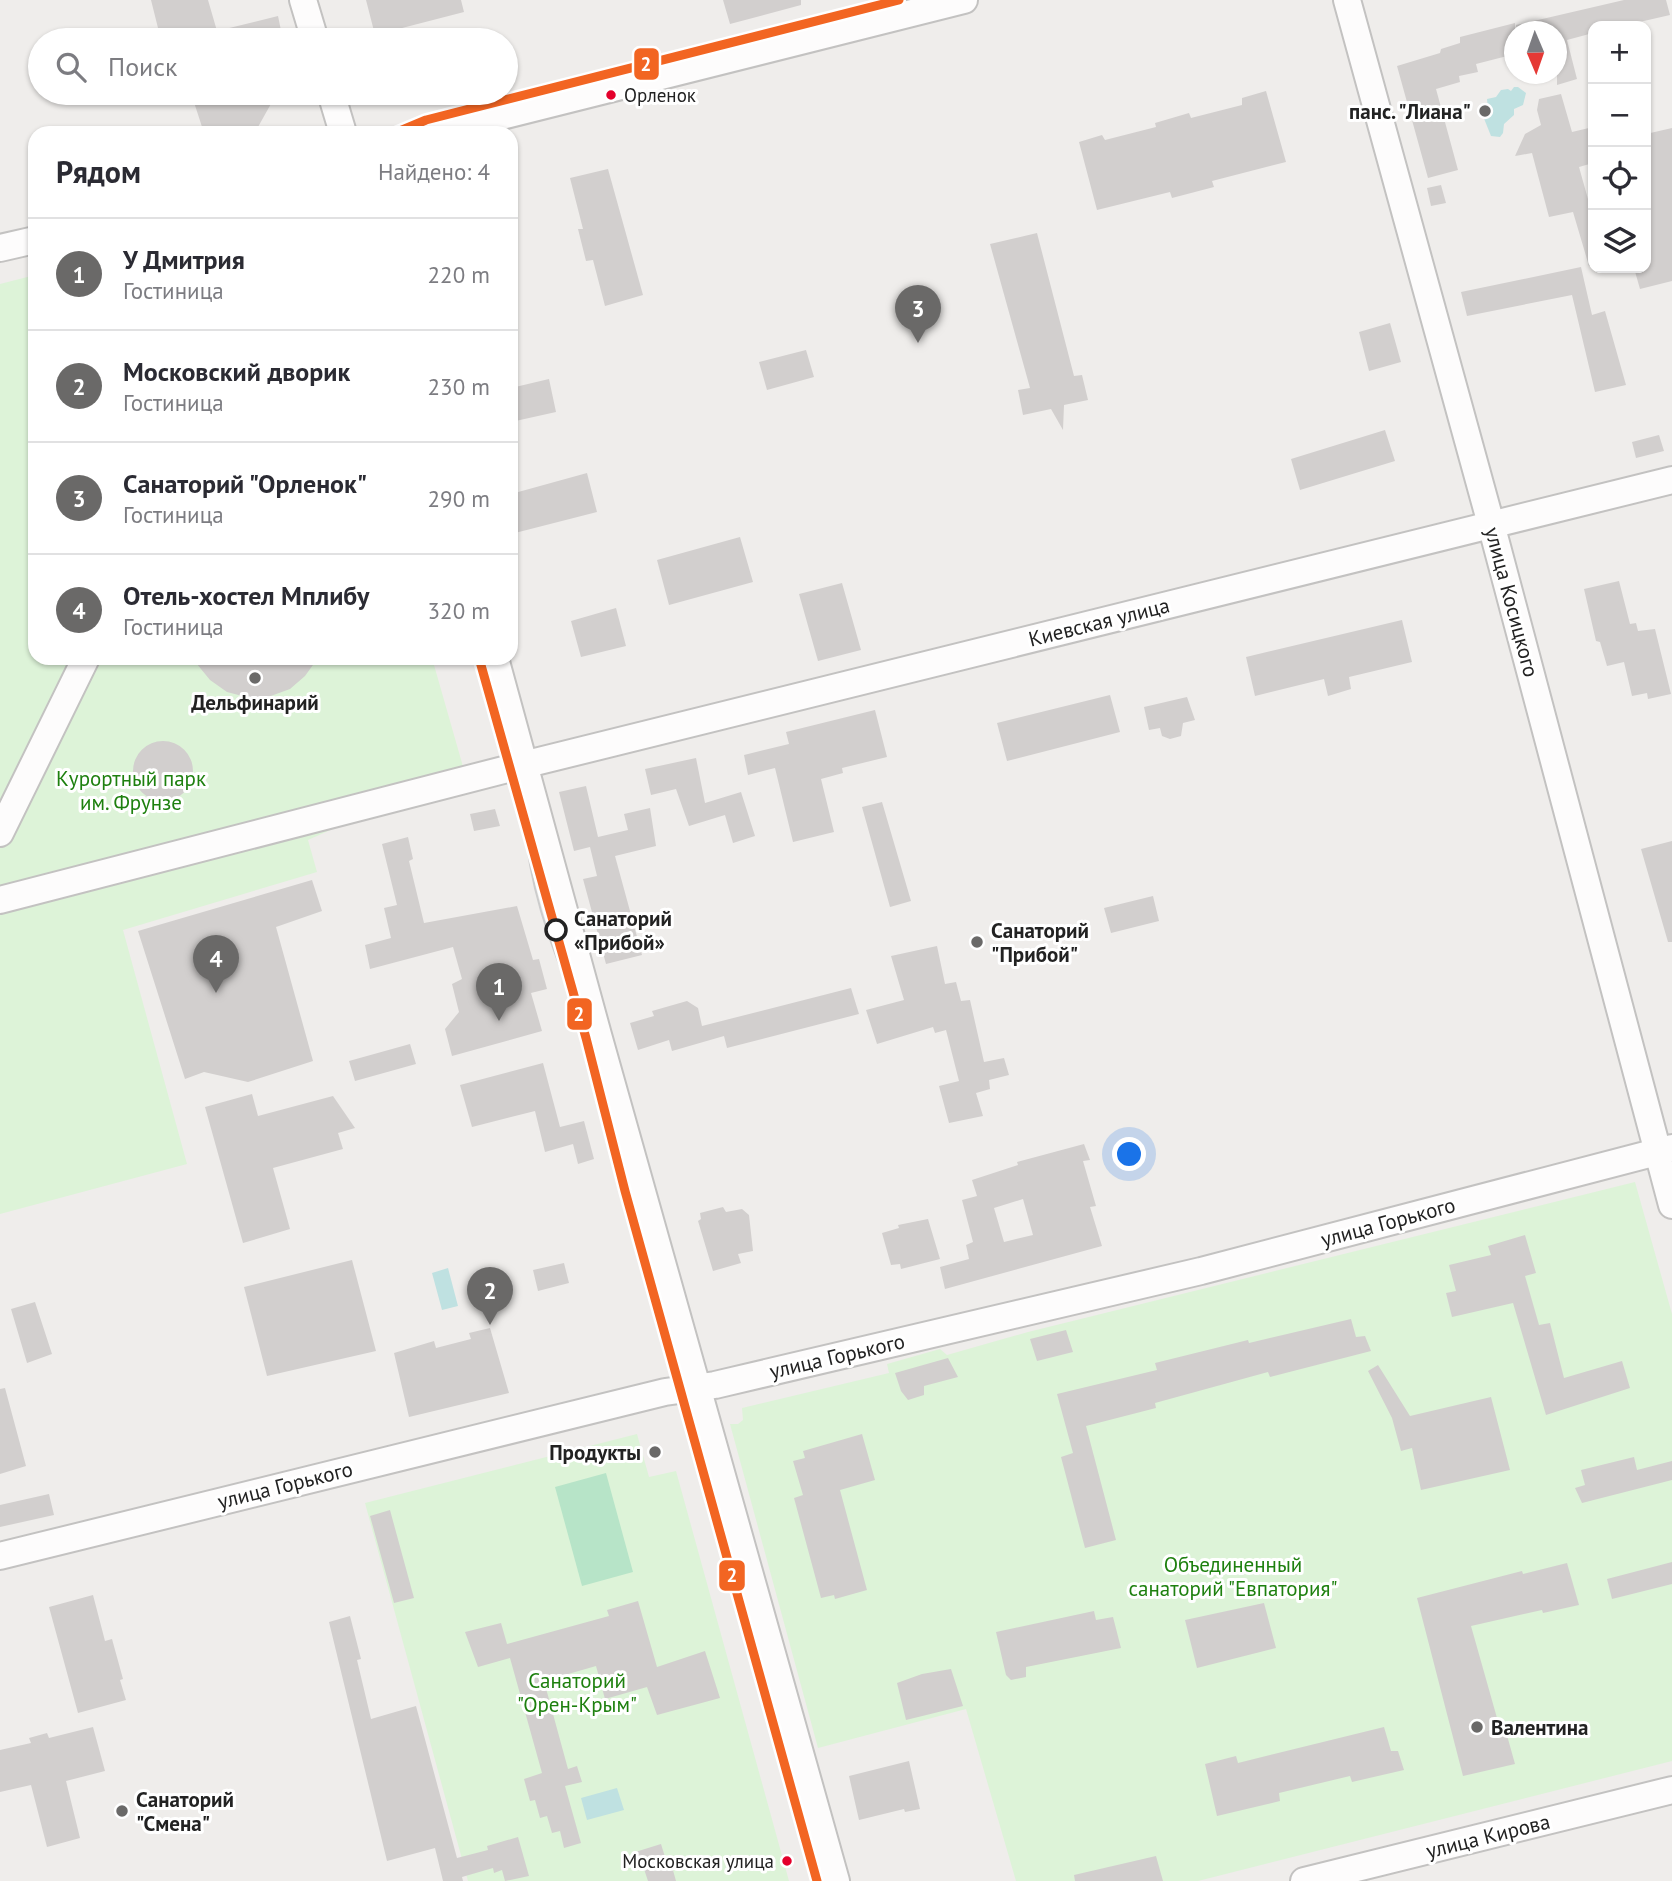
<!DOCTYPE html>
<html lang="ru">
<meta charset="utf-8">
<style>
:root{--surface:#fff;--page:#f7f7f7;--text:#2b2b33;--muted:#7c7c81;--line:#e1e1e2;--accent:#6a6968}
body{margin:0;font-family:"PT Sans",sans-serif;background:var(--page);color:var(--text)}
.controls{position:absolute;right:21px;top:21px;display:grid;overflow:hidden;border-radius:14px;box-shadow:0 2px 5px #0004}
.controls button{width:63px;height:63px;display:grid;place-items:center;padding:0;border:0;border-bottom:2px solid var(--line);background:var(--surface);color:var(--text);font:35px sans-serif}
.compass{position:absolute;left:1504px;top:21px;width:63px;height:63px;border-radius:50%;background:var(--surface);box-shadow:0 2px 5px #0004;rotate:178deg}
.you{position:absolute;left:1130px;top:1155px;width:24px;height:24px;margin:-18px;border:5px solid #fff;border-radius:50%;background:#1a73e8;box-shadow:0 0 0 10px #1a73e833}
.badge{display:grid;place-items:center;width:46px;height:46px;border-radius:50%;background:var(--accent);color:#fff;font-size:23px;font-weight:700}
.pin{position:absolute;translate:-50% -58px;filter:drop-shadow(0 2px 4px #0008)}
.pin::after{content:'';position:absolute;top:37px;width:24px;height:21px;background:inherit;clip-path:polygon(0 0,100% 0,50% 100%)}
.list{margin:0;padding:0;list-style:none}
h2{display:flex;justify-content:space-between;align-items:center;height:91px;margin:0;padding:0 28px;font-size:30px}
h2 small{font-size:23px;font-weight:400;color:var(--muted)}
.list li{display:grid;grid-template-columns:46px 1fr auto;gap:21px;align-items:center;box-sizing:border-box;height:112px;padding:0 28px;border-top:2px solid var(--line)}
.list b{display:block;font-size:26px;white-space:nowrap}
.list p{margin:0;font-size:23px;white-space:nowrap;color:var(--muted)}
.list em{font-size:23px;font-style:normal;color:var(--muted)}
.icon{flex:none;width:38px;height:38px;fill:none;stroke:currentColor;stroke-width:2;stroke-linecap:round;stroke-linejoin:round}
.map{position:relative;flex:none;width:1672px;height:1881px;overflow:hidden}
.search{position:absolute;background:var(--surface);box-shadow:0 2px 5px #0004;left:28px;top:28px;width:490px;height:77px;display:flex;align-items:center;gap:18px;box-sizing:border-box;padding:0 24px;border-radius:38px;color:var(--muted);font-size:26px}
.panel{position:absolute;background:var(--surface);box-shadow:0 2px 5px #0004;left:28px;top:126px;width:490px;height:539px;border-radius:21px}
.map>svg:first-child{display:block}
.park{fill:#ddf3d8}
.pitch{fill:#b7e4c8}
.water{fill:#bfe1e1}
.building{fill:#d2cfce;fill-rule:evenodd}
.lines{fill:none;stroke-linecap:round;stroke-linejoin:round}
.minor-casing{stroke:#c3c2c1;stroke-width:30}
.minor{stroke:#fdfcfc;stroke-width:26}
.tram{stroke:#ccc;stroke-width:2}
.tram-1-casing{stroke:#fff;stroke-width:14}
.tram-1{stroke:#f26522;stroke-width:9}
.bus-dot{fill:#e4002b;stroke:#fff;stroke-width:2.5}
.poi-dot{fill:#6a6968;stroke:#fff;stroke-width:2.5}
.stop-dot{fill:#fff;stroke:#222;stroke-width:3.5}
.labels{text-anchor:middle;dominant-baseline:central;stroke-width:6;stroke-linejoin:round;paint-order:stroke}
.bus-label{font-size:19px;fill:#222;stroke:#fff;text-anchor:start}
.poi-label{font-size:21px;font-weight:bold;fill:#222;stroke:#fff;text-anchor:start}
.street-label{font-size:21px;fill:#222;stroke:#fff}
.park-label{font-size:21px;fill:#1e800f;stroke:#fff}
.stop-label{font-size:21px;font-weight:bold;fill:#222;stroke:#fff;text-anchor:start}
.line-badge{stroke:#fff;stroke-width:2.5}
.badge-label{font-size:19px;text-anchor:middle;font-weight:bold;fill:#fff}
</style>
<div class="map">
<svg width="1672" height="1881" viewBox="0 0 1672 1881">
<rect width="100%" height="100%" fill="#efedeb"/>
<path class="park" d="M 35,275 L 35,658 L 432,658 L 464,770 L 308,840 L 317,872 L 123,930 L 187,1164 L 0,1214 L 0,284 Z
M 1635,1182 L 1672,1314 L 1672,1761 L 1198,1881 L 1016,1881 L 966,1709 L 818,1748 L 730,1424 L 738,1424 L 743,1420 L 742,1408 L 889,1373 L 887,1364 L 940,1349 L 947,1355 L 1028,1332 Z
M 637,1434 L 649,1477 L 676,1471 L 789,1881 L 468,1881 L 365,1503 Z"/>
<path class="pitch" d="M 606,1473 L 633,1572 L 582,1586 L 555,1487 Z"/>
<path class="water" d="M 1514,87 L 1518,87 L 1526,93 L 1523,105 L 1514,109 L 1514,115 L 1504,124 L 1503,133 L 1500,137 L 1491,136 L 1483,116 L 1488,109 L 1487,99 L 1496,97 L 1501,90 L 1508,89 L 1511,91 Z
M 448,1268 L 458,1306 L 442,1310 L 432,1273 Z
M 617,1788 L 624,1810 L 587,1820 L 581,1798 Z"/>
<path class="building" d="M 151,0 L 208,0 L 217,31 L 278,16 L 283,40 L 161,40 Z
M 366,0 L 461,0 L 464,12 L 375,35 Z
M 723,0 L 801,0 L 801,5 L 730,24 Z
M 1624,0 L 1666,0 L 1670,15 L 1622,26 L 1593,26 L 1593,33 L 1567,40 L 1577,79 L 1557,85 L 1557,32 L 1517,32 L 1516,25 Z
M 1515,23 L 1515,54 L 1476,64 L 1478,72 L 1459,76 L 1460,82 L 1436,89 L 1458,170 L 1428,178 L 1397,66 L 1440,53 L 1441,49 L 1460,43 L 1460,37 Z
M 1266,91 L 1286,162 L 1212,181 L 1214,187 L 1172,198 L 1170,192 L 1097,210 L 1079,142 L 1102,135 L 1105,140 L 1156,127 L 1155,123 L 1189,113 L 1191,118 L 1242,105 L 1242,98 Z
M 191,93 L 277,93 L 258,127 L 235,133 L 204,133 Z
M 1561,94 L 1572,132 L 1593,127 L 1593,163 L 1579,167 L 1593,217 L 1593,265 L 1589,266 L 1573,212 L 1549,217 L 1532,153 L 1515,156 L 1525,134 L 1541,125 L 1537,110 L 1539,99 Z
M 1672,128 L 1672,281 L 1640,289 L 1634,268 L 1646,268 L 1646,134 Z
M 608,169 L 643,295 L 605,306 L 593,260 L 586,261 L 578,229 L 583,229 L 570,178 Z
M 1441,185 L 1446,203 L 1431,206 L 1427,188 Z
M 1037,233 L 1074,376 L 1082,375 L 1088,400 L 1064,405 L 1063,430 L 1051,409 L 1023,415 L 1018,390 L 1030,388 L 990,244 Z
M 1581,267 L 1592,315 L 1605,311 L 1626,385 L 1595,392 L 1572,295 L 1467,316 L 1461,292 Z
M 1390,323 L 1401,362 L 1369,371 L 1359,332 Z
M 806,350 L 814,377 L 767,390 L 759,362 Z
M 549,379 L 556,412 L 511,422 L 511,388 Z
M 1385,430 L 1395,461 L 1300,490 L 1291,459 Z
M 1659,435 L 1664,451 L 1636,458 L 1632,442 Z
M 587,473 L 597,512 L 511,534 L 511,494 Z
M 740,537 L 753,582 L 669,605 L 657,560 Z
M 1619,581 L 1630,624 L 1636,623 L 1638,631 L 1655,629 L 1671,694 L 1648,699 L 1647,693 L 1632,696 L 1624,662 L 1607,666 L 1600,642 L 1596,641 L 1584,589 Z
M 842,583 L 861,650 L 818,661 L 799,594 Z
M 616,608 L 626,646 L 581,657 L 571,621 Z
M 1402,620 L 1412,662 L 1349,677 L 1351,689 L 1328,696 L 1324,679 L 1255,696 L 1246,657 Z
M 192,658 L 318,658 L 305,676 L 290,689 L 268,697 L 250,698 L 227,692 L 210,680 Z
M 1110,695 L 1120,732 L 1007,761 L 997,723 Z
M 1187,697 L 1195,720 L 1183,723 L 1181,736 L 1170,739 L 1162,736 L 1160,728 L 1149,730 L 1144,707 Z
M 875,710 L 887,757 L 842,768 L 843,773 L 821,779 L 834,832 L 793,842 L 775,768 L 748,775 L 744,755 L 789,744 L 786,732 Z
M133 771a30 30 0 1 1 60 0a30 30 0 1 1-60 0Z
M 696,758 L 705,803 L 741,792 L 755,836 L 733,843 L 725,815 L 689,826 L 676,789 L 651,795 L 645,769 Z
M 586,786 L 598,837 L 628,830 L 624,814 L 650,808 L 656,846 L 615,856 L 642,955 L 606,964 L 583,879 L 597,876 L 590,847 L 574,851 L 559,792 Z
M 882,802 L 911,901 L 890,907 L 862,807 Z
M 495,809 L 500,826 L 474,831 L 470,814 Z
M 408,837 L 413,859 L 409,861 L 424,923 L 517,906 L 533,960 L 539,959 L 547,989 L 531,993 L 542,1031 L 452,1056 L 445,1029 L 459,1012 L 452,984 L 462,979 L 453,947 L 370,969 L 365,945 L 391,938 L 384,908 L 397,905 L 382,844 Z
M 1672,841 L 1672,942 L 1668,942 L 1641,849 Z
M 312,880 L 322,911 L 276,927 L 313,1061 L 248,1082 L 204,1072 L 185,1079 L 138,931 Z
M 1153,896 L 1159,921 L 1111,933 L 1104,908 Z
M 937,946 L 945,984 L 956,982 L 961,1001 L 970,1000 L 984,1062 L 1004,1058 L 1009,1075 L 989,1080 L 990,1089 L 976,1093 L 983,1116 L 949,1123 L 939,1086 L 959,1081 L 946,1030 L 935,1033 L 933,1027 L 877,1044 L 866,1010 L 904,1000 L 891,956 Z
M 851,988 L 859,1014 L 727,1048 L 724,1036 L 672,1051 L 669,1040 L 638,1050 L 630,1023 L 654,1016 L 652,1011 L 687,1001 L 698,1008 L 702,1026 Z
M 410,1044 L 416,1064 L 355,1081 L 349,1061 Z
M 543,1063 L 560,1127 L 584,1121 L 594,1159 L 578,1164 L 573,1144 L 545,1152 L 535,1111 L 472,1127 L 460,1085 Z
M 252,1094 L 258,1116 L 333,1096 L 355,1128 L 338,1133 L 343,1149 L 273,1168 L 290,1229 L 243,1243 L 205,1107 Z
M 1084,1144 L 1090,1160 L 1083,1161 L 1096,1206 L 1090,1207 L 1102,1246 L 945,1289 L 940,1267 L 969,1259 L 966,1245 L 973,1242 L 962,1200 L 977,1196 L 972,1180 L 1018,1165 L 1017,1162 ZM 1023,1199 L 1033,1235 L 1004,1242 L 994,1208 Z
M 723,1207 L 726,1212 L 742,1209 L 749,1215 L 753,1251 L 738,1254 L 741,1263 L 713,1271 L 698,1221 L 701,1219 L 700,1213 Z
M 928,1219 L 940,1259 L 901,1269 L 900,1264 L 891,1265 L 882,1233 L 899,1228 L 898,1225 Z
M 1525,1235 L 1536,1273 L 1525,1276 L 1539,1325 L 1550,1323 L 1564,1378 L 1622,1361 L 1630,1388 L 1546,1415 L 1513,1303 L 1452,1317 L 1446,1293 L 1456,1291 L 1449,1265 L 1491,1255 L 1488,1246 Z
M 352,1260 L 376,1351 L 267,1376 L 244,1287 Z
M 564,1263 L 569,1283 L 538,1291 L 533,1270 Z
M 503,1272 L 508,1291 L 490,1296 L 485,1277 Z
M 35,1302 L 52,1354 L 27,1363 L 11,1309 Z
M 1351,1319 L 1356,1337 L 1365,1336 L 1371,1351 L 1270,1377 L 1268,1372 L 1155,1403 L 1156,1408 L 1086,1426 L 1116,1540 L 1085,1548 L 1061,1457 L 1073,1453 L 1057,1394 L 1157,1370 L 1155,1363 L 1248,1340 L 1249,1343 Z
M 490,1328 L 509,1393 L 409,1417 L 394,1353 L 434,1341 L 436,1348 L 471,1339 L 469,1333 Z
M 1066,1330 L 1073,1352 L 1037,1361 L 1030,1339 Z
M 948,1358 L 958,1377 L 924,1386 L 924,1395 L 908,1400 L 901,1391 L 895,1373 Z
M 1378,1365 L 1410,1416 L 1491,1397 L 1510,1470 L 1421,1490 L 1412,1448 L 1401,1451 L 1392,1418 L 1368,1371 Z
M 5,1388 L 26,1466 L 0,1474 L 0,1389 Z
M 862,1434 L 875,1480 L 840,1490 L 867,1590 L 835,1599 L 834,1595 L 821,1598 L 794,1498 L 803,1495 L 793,1461 L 805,1458 L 803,1451 Z
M 1634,1457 L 1637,1470 L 1672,1461 L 1672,1480 L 1582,1503 L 1575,1488 L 1585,1485 L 1581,1470 Z
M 49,1494 L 54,1515 L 0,1527 L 0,1505 Z
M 390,1510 L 414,1598 L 394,1603 L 370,1516 Z
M 1672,1562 L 1672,1584 L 1612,1599 L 1607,1579 Z
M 1567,1563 L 1579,1605 L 1543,1613 L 1542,1610 L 1471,1626 L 1497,1718 L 1503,1721 L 1515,1764 L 1463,1776 L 1417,1598 L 1522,1571 L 1523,1574 Z
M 93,1595 L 105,1641 L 112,1639 L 123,1679 L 120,1680 L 126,1700 L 78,1713 L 49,1607 Z
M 638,1601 L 657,1667 L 705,1651 L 720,1698 L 657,1715 L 647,1687 L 605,1699 L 596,1666 L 544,1681 L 568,1769 L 577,1766 L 582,1782 L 565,1786 L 581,1843 L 564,1848 L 560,1831 L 552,1833 L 547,1816 L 540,1818 L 535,1800 L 530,1801 L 524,1779 L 542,1773 L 510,1658 L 478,1667 L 465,1632 L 501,1623 L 507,1644 L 609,1616 L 607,1610 Z
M 1264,1603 L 1276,1648 L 1197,1668 L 1185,1620 Z
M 1094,1611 L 1096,1620 L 1113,1617 L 1121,1648 L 1026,1667 L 1026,1677 L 1011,1680 L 1006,1675 L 996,1632 Z
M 350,1616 L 361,1659 L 357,1660 L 371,1719 L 416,1706 L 457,1858 L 488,1850 L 487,1846 L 518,1837 L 529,1876 L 505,1881 L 502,1870 L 494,1873 L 493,1868 L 462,1877 L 463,1881 L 443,1881 L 435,1848 L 387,1861 L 329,1622 Z
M 951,1669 L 963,1706 L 906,1720 L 897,1683 L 922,1674 Z
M 93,1727 L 105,1771 L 66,1781 L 80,1838 L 47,1847 L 31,1785 L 0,1792 L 0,1750 L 31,1743 L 29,1738 L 47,1733 L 49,1738 Z
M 1384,1727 L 1391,1751 L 1398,1751 L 1404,1770 L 1352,1782 L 1350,1776 L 1279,1793 L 1280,1801 L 1217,1816 L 1205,1764 L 1236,1756 L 1238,1763 Z
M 909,1761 L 920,1809 L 905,1812 L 904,1809 L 859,1820 L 849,1776 Z
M 661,1844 L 665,1857 L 669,1856 L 676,1881 L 648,1881 L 643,1866 L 636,1868 L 632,1853 Z
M 1156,1856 L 1163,1881 L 1075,1881 L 1074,1875 Z"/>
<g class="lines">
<g class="minor-casing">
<path id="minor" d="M 303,0 L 315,40
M 1347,0 L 1491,524 L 1672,1205
M 331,93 L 343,133
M 434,133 L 964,0
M 0,248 L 35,240
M 495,658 L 598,1035 L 836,1881
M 0,833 L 86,658
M 0,900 L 511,768 L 1672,480
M 0,1556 L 665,1392 L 715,1385 L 1201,1271 L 1672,1148
M 1304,1881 L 1672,1790"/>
</g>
<use href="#minor" class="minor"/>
<path class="tram" d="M 525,825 C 529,886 553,954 578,1009"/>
<g class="tram-1-casing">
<path id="tram-1" d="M 395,133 L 426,120 L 899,0
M 479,658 L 586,1038 L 625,1191 L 817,1881"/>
</g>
<use href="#tram-1" class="tram-1"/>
</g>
<g class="bus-dot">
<circle cx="611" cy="95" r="6"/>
<circle cx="787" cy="1861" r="6"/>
</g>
<g class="poi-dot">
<circle cx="1485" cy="111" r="7"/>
<circle cx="255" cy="678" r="7"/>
<circle cx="977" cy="942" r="7"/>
<circle cx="655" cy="1452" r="7"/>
<circle cx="1477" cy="1727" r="7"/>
<circle cx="122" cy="1811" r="7"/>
</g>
<circle class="stop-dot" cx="556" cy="930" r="10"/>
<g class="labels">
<g class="bus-label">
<text x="624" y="95">Орленок</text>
<text x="774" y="1861" text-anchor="end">Московская улица</text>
</g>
<g class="poi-label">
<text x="1471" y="111" text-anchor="end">панс. "Лиана"</text>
<text x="255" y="702" text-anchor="middle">Дельфинарий</text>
<text x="991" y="930">Санаторий<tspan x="991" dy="24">"Прибой"</tspan></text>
<text x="641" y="1452" text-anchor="end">Продукты</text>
<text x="1491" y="1727">Валентина</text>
<text x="136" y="1799">Санаторий<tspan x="136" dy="24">"Смена"</tspan></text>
</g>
<g class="street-label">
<text transform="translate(1512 602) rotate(75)">улица Косицкого</text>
<text transform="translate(1099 622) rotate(-14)">Киевская улица</text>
<text transform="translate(1388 1222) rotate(-15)">улица Горького</text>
<text transform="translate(837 1356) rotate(-13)">улица Горького</text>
<text transform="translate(285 1485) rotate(-14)">улица Горького</text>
<text transform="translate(1488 1836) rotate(-14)">улица Кирова</text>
</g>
<g class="park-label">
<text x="131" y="778">Курортный парк<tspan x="131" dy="24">им. Фрунзе</tspan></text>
<text x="1233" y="1564">Объединенный<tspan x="1233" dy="24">санаторий "Евпатория"</tspan></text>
<text x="577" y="1680">Санаторий<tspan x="577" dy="24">"Орен-Крым"</tspan></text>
</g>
<g class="stop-label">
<text x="574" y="918">Санаторий<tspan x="574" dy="24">«Прибой»</tspan></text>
</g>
</g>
<g class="line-badge">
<rect x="633" y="47" width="27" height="34" rx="7" fill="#f26522"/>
<rect x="566" y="997" width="27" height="34" rx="7" fill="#f26522"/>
<rect x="718" y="1559" width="28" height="33" rx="7" fill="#f26522"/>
</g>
<g class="badge-label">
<text x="646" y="71">2</text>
<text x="579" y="1021">2</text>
<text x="732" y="1582">2</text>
</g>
</svg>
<div class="controls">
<button>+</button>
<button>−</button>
<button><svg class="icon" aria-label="locate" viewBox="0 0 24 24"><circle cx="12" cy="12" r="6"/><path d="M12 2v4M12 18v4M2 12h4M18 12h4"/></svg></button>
<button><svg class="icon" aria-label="layers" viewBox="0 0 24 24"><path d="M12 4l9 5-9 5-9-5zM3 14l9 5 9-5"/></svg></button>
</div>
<svg class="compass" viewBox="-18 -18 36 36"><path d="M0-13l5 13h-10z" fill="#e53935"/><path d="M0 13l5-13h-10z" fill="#7c7c81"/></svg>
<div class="you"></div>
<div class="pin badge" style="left:499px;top:1021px">1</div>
<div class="pin badge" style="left:490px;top:1325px">2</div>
<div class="pin badge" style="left:918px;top:343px">3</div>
<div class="pin badge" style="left:216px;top:993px">4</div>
<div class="search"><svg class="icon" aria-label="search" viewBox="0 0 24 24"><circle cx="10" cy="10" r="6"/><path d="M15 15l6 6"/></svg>Поиск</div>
<section class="panel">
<h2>Рядом<small>Найдено: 4</small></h2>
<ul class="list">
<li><span class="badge">1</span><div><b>У Дмитрия</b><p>Гостиница</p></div><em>220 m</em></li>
<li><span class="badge">2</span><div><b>Московский дворик</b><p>Гостиница</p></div><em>230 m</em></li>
<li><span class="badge">3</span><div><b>Санаторий &quot;Орленок&quot;</b><p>Гостиница</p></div><em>290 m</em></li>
<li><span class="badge">4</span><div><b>Отель-хостел Мплибу</b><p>Гостиница</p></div><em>320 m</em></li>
</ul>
</section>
</div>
